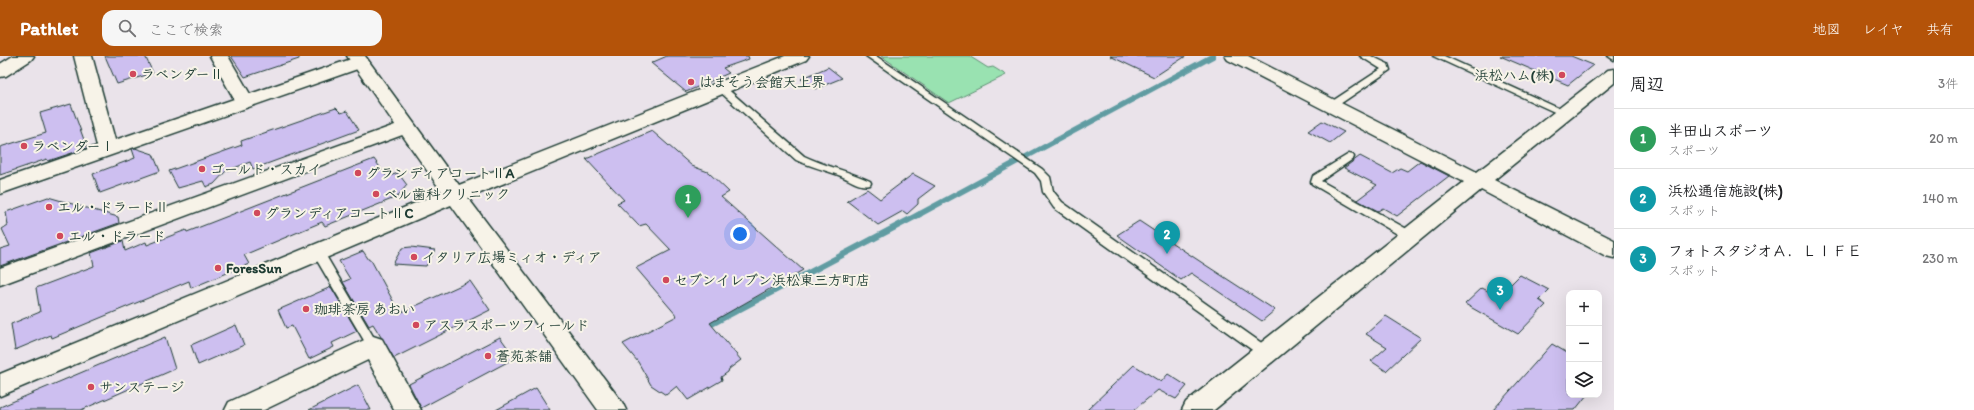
<!DOCTYPE html>
<html lang="ja">
<meta charset="utf-8">
<style>
:root{--surface:#fff;--page:#f6f6f6;--text:#202124;--muted:#757577;--line:#e0e0e0;--accent:#b45309}
body{margin:0;font-family:Itim,"Klee One",sans-serif;background:var(--page);color:var(--text)}
.controls{position:absolute;right:12px;bottom:12px;display:grid;overflow:hidden;border-radius:8px;box-shadow:0 4px 16px #0002}
.controls button{width:36px;height:36px;display:grid;place-items:center;padding:0;border:0;border-bottom:1px solid var(--line);background:var(--surface);color:var(--text);font:20px sans-serif}
.you{position:absolute;left:740px;top:178px;width:14px;height:14px;margin:-10px;border:3px solid #fff;border-radius:50%;background:#1a73e8;box-shadow:0 0 0 6px #1a73e833}
.badge{display:grid;place-items:center;width:26px;height:26px;border-radius:50%;background:var(--accent);color:#fff;font-size:13px;font-weight:700}
.pin{position:absolute;translate:-50% -33px;filter:drop-shadow(0 1px 2px #0008)}
.pin::after{content:'';position:absolute;top:21px;width:14px;height:12px;background:inherit;clip-path:polygon(0 0,100% 0,50% 100%)}
.list{margin:0;padding:0;list-style:none}
h2{display:flex;justify-content:space-between;align-items:center;height:52px;margin:0;padding:0 16px;font-size:17px}
h2 small{font-size:13px;font-weight:400;color:var(--muted)}
.list li{display:grid;grid-template-columns:26px 1fr auto;gap:12px;align-items:center;box-sizing:border-box;height:60px;padding:0 16px;border-top:1px solid var(--line)}
.list b{display:block;font-size:15px;white-space:nowrap}
.list p{margin:0;font-size:13px;white-space:nowrap;color:var(--muted)}
.list em{font-size:13px;font-style:normal;color:var(--muted)}
.icon{flex:none;width:22px;height:22px;fill:none;stroke:currentColor;stroke-width:2;stroke-linecap:round;stroke-linejoin:round}
.map{position:relative;flex:none;width:1614px;height:354px;overflow:hidden}
header{display:flex;align-items:center;gap:24px;box-sizing:border-box;height:56px;padding:0 20px;background:var(--accent);color:#fff}
header strong{font-size:19px}
nav{display:flex;gap:22px;margin-inline-start:auto;font-size:14px}
.search{width:280px;height:36px;background:var(--page);display:flex;align-items:center;gap:10px;box-sizing:border-box;padding:0 14px;border-radius:12px;color:var(--muted);font-size:15px}
main{display:flex}
aside{flex:1;background:var(--surface)}
.map>svg:first-child{display:block}
.green{fill:#99e2b1;stroke:#5c9072}
.lines{fill:none;stroke-linecap:round;stroke-linejoin:round}
.stream-far1{stroke:#619ca2;stroke-width:5.5}
.stream{stroke:#619ca2;stroke-width:6}
.building{fill:#cdbff0;stroke:#1f3d34}
.lane-casing{stroke:#1f3d34;stroke-width:3}
.street-casing{stroke:#1f3d34;stroke-width:3}
.secondary-casing{stroke:#1f3d34;stroke-width:3}
.lane{fill:#f7f3e8;fill-rule:evenodd}
.street{fill:#f7f3e8;fill-rule:evenodd}
.secondary{fill:#f7f3e8;fill-rule:evenodd}
.poi-dot{fill:#d1495b;stroke:#f7f3e8;stroke-width:1.5}
.labels{text-anchor:middle;dominant-baseline:central;stroke-width:4;stroke-linejoin:round;paint-order:stroke}
.poi-label{font-size:14px;font-weight:bold;fill:#1f3d34;stroke:#f7f3e8;text-anchor:start}
</style>
<header>
<strong>Pathlet</strong>
<div class="search"><svg class="icon" aria-label="search" viewBox="0 0 24 24"><circle cx="10" cy="10" r="6"/><path d="M15 15l6 6"/></svg>ここで検索</div>
<nav><a>地図</a><a>レイヤ</a><a>共有</a></nav>
</header>
<main>
<div class="map">
<svg width="1614" height="354" viewBox="0 0 1614 354">
<rect width="100%" height="100%" fill="#eae3ea"/>
<filter id="ink" filterUnits="userSpaceOnUse"><feTurbulence type="fractalNoise" baseFrequency=".025" numOctaves="2"/><feDisplacementMap in="SourceGraphic" scale="8" xChannelSelector="R" yChannelSelector="G"/><feConvolveMatrix kernelMatrix="1 2 1 2 8 2 1 2 1" color-interpolation-filters="sRGB"/></filter>
<g filter="url(#ink)">
<path class="green" d="M 881,0 L 969,0 L 988,12 L 993,11 L 1006,19 L 949,47 Z"/>
<g class="lines">
<path class="stream-far1" d="M 918,159 L 1213,0"/>
<path class="stream" d="M 704,272 L 920,158"/>
</g>
<path class="building" d="M 105,0 L 145,0 L 153,17 L 117,28 Z
M 231,0 L 299,0 L 299,3 L 245,21 Z
M 667,0 L 748,0 L 749,3 L 723,12 L 729,17 L 686,36 L 651,7 Z
M 1110,0 L 1186,0 L 1154,21 Z
M 1500,0 L 1571,0 L 1593,9 L 1568,29 Z
M 828,11 L 842,22 L 815,33 L 801,23 Z
M 71,48 L 87,92 L 48,105 L 47,103 L 0,119 L 0,91 L 46,77 L 40,57 Z
M 336,52 L 341,57 L 347,55 L 359,74 L 253,113 L 250,106 L 226,115 L 214,128 L 206,131 L 203,125 L 178,132 L 169,115 L 242,89 L 241,85 Z
M 1322,65 L 1344,76 L 1330,87 L 1308,75 Z
M 652,75 L 692,110 L 708,116 L 729,136 L 721,141 L 803,214 L 710,267 L 741,304 L 729,313 L 728,316 L 721,321 L 722,324 L 688,344 L 677,330 L 666,339 L 651,329 L 638,306 L 623,288 L 677,260 L 636,212 L 671,194 L 646,168 L 639,170 L 617,147 L 624,144 L 586,103 Z
M 135,92 L 153,98 L 160,115 L 100,137 L 93,118 L 135,102 L 132,93 Z
M 1360,100 L 1392,117 L 1400,112 L 1407,115 L 1420,105 L 1449,120 L 1397,160 L 1383,152 L 1378,155 L 1357,144 L 1377,129 L 1344,112 Z
M 374,103 L 387,121 L 398,117 L 407,129 L 397,141 L 325,170 L 322,166 L 244,199 L 249,208 L 191,232 L 189,225 L 52,282 L 51,279 L 15,294 L 11,268 L 40,256 L 36,232 L 94,210 L 91,197 L 123,185 L 125,195 L 146,186 L 147,189 L 186,174 L 187,176 Z
M 913,118 L 935,130 L 918,143 L 918,148 L 907,158 L 903,155 L 878,169 L 847,145 L 867,133 L 880,143 Z
M 48,141 L 118,161 L 119,167 L 0,210 L 0,193 L 10,190 L 2,173 L 8,169 L 6,156 Z
M 1139,165 L 1204,208 L 1275,254 L 1262,265 L 1191,217 L 1181,224 L 1117,179 Z
M 411,191 L 435,194 L 426,210 L 393,208 L 402,192 Z
M 363,195 L 369,204 L 371,204 L 399,256 L 398,258 L 470,225 L 490,254 L 394,302 L 373,268 L 369,270 L 343,226 L 350,223 L 339,205 Z
M 1520,219 L 1549,234 L 1539,244 L 1546,249 L 1518,278 L 1465,248 L 1482,232 L 1492,237 L 1504,226 L 1510,229 Z
M 331,231 L 357,275 L 332,287 L 334,291 L 309,303 L 292,270 L 286,272 L 278,254 Z
M 1386,260 L 1421,282 L 1386,315 L 1371,305 L 1387,291 L 1366,278 Z
M 236,269 L 244,289 L 198,309 L 191,289 Z
M 165,281 L 175,313 L 81,354 L 0,354 L 0,351 Z
M 500,281 L 515,302 L 421,352 L 409,328 Z
M 1552,288 L 1569,298 L 1569,339 L 1587,339 L 1575,354 L 1493,354 Z
M 1134,309 L 1161,326 L 1168,318 L 1187,330 L 1176,343 L 1158,334 L 1134,354 L 1087,354 Z
M 358,329 L 371,354 L 309,354 Z
M 536,332 L 550,354 L 496,354 Z"/>
<g class="lines">
<g class="lane-casing">
<path id="lane" d="M 866,0 L 876,0 L 1042,113 L 1050,121 L 1053,135 L 1062,146 L 1270,293 L 1272,297 L 1270,301 L 1266,302 L 1262,301 L 1054,152 L 1043,136 L 1041,125 L 1035,117 Z
M 1360,0 L 1371,0 L 1388,8 L 1390,14 L 1334,52 L 1328,52 L 1328,48 L 1381,13 Z
M 1433,0 L 1444,0 L 1569,57 L 1564,60 L 1561,59 Z
M 1608,0 L 1614,0 L 1614,4 Z
M 721,29 L 724,30 L 804,100 C 825,110 848,115 870,125 L 871,127 L 870,129 C 860,132 849,123 841,120 C 826,114 811,111 796,104 L 718,34 L 718,30 Z
M 1349,98 L 1353,99 L 1354,101 L 1353,103 L 1321,125 L 1414,177 L 1416,180 L 1414,183 L 1406,183 L 1312,128 L 1311,126 L 1313,120 Z
M 318,192 L 322,193 L 377,287 L 379,290 L 377,293 L 373,295 L 369,293 L 312,196 Z"/>
</g>
<g class="street-casing">
<path id="street" d="M 13,0 L 34,0 L 31,4 L 6,20 L 0,21 L 0,8 Z
M 74,0 L 92,0 L 115,84 L 234,43 L 210,0 L 228,0 L 250,38 L 354,2 L 360,1 L 366,2 L 369,6 L 366,10 L 0,138 L 0,124 L 97,90 Z
M 406,65 L 413,67 L 416,71 L 413,75 L 0,229 L 0,212 Z
M 373,280 L 382,283 L 421,354 L 394,354 L 368,304 L 264,354 L 225,354 L 229,346 Z"/>
</g>
<g class="secondary-casing">
<path id="secondary" d="M 347,0 L 365,0 L 459,129 L 785,0 L 809,0 L 806,4 L 468,142 L 622,346 L 626,354 L 598,354 L 451,149 L 0,340 L 0,318 L 442,136 Z
M 1225,0 L 1248,0 L 1477,116 L 1608,14 L 1614,13 L 1614,27 L 1494,124 L 1614,184 L 1614,202 L 1606,200 L 1481,134 L 1214,354 L 1182,354 L 1186,346 L 1464,126 L 1228,4 Z"/>
</g>
<use href="#lane" class="lane"/>
<use href="#street" class="street"/>
<use href="#secondary" class="secondary"/>
</g>
</g>
<g class="poi-dot">
<circle cx="133" cy="18" r="4"/>
<circle cx="1562" cy="19" r="4"/>
<circle cx="691" cy="26" r="4"/>
<circle cx="24" cy="90" r="4"/>
<circle cx="202" cy="113" r="4"/>
<circle cx="358" cy="117" r="4"/>
<circle cx="376" cy="138" r="4"/>
<circle cx="49" cy="151" r="4"/>
<circle cx="257" cy="157" r="4"/>
<circle cx="60" cy="180" r="4"/>
<circle cx="414" cy="201" r="4"/>
<circle cx="218" cy="212" r="4"/>
<circle cx="666" cy="224" r="4"/>
<circle cx="306" cy="253" r="4"/>
<circle cx="416" cy="269" r="4"/>
<circle cx="488" cy="300" r="4"/>
<circle cx="91" cy="331" r="4"/>
</g>
<g class="labels">
<g class="poi-label">
<text x="141" y="18">ラベンダーⅡ</text>
<text x="1554" y="19" text-anchor="end">浜松ハム(株)</text>
<text x="699" y="26">はまそう会館天上界</text>
<text x="32" y="90">ラベンダーⅠ</text>
<text x="210" y="113">ゴールド・スカイ</text>
<text x="366" y="117">グランディアコートⅡA</text>
<text x="384" y="138">ベル歯科クリニック</text>
<text x="57" y="151">エル・ドラードⅡ</text>
<text x="265" y="157">グランディアコートⅡC</text>
<text x="68" y="180">エル・ドラード</text>
<text x="422" y="201">イタリア広場ミィオ・ディア</text>
<text x="226" y="212">ForesSun</text>
<text x="674" y="224">セブンイレブン浜松東三方町店</text>
<text x="314" y="253">珈琲茶房 あおい</text>
<text x="424" y="269">アスラスポーツフィールド</text>
<text x="496" y="300">蒼苑茶舗</text>
<text x="99" y="331">サンステージ</text>
</g>
</g>
</svg>
<div class="controls">
<button>+</button>
<button>−</button>
<button><svg class="icon" aria-label="layers" viewBox="0 0 24 24"><path d="M12 4l9 5-9 5-9-5zM3 14l9 5 9-5"/></svg></button>
</div>
<div class="you"></div>
<div class="pin badge" style="left:688px;top:162px;background:#2e9e5b">1</div>
<div class="pin badge" style="left:1167px;top:198px;background:#0f9aa8">2</div>
<div class="pin badge" style="left:1500px;top:254px;background:#0f9aa8">3</div>
</div>
<aside>
<h2>周辺<small>3件</small></h2>
<ul class="list">
<li><span class="badge" style="background:#2e9e5b">1</span><div><b>半田山スポーツ</b><p>スポーツ</p></div><em>20 m</em></li>
<li><span class="badge" style="background:#0f9aa8">2</span><div><b>浜松通信施設(株)</b><p>スポット</p></div><em>140 m</em></li>
<li><span class="badge" style="background:#0f9aa8">3</span><div><b>フォトスタジオＡ．ＬＩＦＥ</b><p>スポット</p></div><em>230 m</em></li>
</ul>
</aside>
</main>
